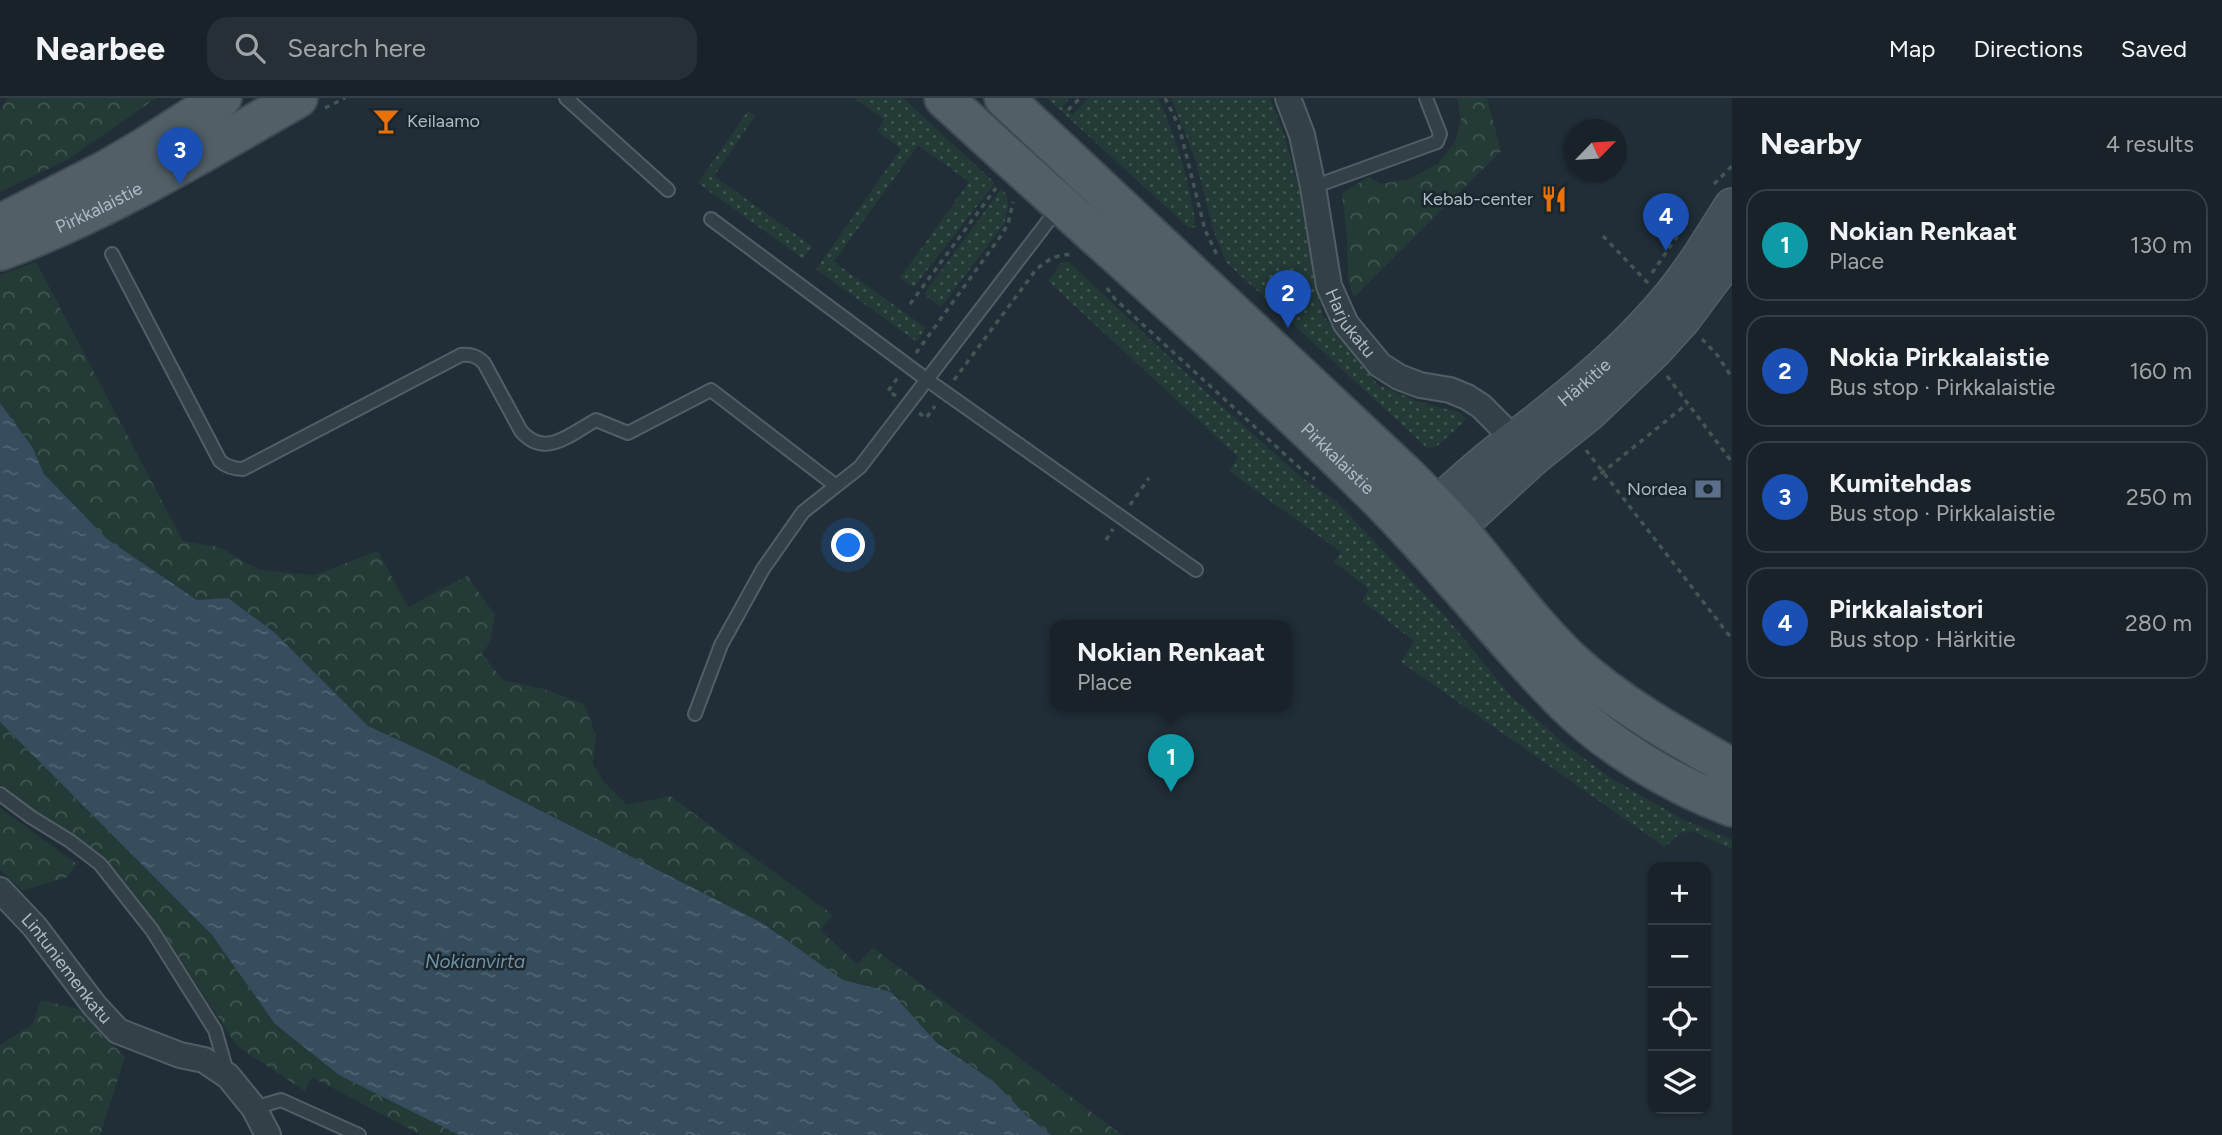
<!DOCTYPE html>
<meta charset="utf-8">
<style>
:root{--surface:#192229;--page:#262f35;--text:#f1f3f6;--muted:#9fa4a8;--line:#373f46;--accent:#8c9099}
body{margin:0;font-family:Figtree,sans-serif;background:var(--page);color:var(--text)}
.controls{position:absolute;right:21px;bottom:21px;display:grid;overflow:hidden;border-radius:14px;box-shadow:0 2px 5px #0004}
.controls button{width:63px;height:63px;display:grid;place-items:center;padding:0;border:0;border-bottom:2px solid var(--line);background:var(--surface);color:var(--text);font:35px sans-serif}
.compass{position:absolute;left:1564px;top:21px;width:63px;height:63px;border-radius:50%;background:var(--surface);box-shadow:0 2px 5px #0004;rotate:65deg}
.you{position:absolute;left:849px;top:448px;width:24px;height:24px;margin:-18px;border:5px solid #fff;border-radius:50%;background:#1a73e8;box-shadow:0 0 0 10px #1a73e833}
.badge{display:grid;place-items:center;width:46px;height:46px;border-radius:50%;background:var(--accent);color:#fff;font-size:23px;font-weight:700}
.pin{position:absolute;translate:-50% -58px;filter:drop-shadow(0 2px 4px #0008)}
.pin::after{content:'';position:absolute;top:37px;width:24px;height:21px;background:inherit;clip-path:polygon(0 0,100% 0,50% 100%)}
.popup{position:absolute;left:1050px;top:522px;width:242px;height:91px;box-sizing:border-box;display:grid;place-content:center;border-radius:14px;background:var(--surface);filter:drop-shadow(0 2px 5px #0005);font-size:23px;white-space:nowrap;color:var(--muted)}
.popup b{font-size:26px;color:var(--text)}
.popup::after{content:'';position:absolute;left:50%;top:100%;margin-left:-14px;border:14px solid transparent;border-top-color:var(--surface)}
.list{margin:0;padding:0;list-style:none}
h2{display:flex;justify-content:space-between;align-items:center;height:91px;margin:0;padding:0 28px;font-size:30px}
h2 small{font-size:23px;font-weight:400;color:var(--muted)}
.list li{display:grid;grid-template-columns:46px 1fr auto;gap:21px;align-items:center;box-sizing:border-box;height:112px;margin:0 14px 14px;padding:0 14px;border:2px solid var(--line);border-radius:21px}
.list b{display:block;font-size:26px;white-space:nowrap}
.list p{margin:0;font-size:23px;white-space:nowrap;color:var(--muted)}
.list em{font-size:23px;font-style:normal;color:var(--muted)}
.icon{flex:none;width:38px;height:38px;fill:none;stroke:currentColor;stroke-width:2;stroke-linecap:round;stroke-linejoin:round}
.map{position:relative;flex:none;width:1732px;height:1037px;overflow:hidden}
header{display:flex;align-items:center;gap:42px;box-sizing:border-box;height:98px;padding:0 35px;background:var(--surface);border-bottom:2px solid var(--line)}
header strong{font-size:33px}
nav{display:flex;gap:38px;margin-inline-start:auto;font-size:24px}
.search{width:490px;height:63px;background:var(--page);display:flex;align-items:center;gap:18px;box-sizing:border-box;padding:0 24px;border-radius:21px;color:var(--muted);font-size:26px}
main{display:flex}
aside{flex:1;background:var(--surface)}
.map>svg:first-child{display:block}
.grass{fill:url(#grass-dots)}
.forest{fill:url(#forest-crowns)}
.water{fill:url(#water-ripples)}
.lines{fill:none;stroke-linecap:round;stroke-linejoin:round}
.lane-casing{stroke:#525e65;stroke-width:16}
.street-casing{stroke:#525e65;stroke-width:28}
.secondary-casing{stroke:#525e65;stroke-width:38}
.primary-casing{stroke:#3e4951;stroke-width:42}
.path{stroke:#425655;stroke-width:3.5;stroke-dasharray:5 5;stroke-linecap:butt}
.lane{stroke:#344047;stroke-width:12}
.street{stroke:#344047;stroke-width:24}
.secondary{stroke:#43505a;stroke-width:35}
.primary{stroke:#525f67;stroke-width:38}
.labels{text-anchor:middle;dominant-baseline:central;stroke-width:5;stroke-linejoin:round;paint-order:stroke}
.poi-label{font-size:18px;fill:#afbbc4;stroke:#1a252c;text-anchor:end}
.street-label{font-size:18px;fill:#afbbc4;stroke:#1a252c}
.water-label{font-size:19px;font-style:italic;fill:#7092a7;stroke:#1a252c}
</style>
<header>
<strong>Nearbee</strong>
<div class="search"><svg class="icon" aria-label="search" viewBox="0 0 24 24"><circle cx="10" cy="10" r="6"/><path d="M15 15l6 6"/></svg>Search here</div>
<nav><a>Map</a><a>Directions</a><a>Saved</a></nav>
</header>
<main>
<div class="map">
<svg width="1732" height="1037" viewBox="0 0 1732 1037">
<defs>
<pattern id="grass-dots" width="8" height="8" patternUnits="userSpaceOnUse" patternTransform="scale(1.75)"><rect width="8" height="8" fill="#243a37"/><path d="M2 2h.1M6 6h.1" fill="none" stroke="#415552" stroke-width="1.8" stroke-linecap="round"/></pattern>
<pattern id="forest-crowns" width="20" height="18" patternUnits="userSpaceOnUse" patternTransform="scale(1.75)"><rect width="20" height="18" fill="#243a37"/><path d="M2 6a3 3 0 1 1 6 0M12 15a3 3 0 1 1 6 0" fill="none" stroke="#415552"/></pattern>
<pattern id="water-ripples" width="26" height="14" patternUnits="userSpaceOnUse" patternTransform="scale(1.75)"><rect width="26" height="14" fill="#354d5d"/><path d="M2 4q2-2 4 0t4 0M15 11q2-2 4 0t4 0" fill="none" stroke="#506573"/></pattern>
</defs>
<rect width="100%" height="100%" fill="#212e37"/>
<path class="grass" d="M 854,0 L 903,0 L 995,85 L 914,189 L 900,180 L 969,84 L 918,47 L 834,164 L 926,230 L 917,244 L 816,171 L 901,51 L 877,33 L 884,21 Z
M 1047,0 L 1070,0 L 1062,8 L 1072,17 L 1089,0 L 1158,0 C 1177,41 1190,84 1196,129 L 1189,130 Z
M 1171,0 L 1270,0 L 1284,36 L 1301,99 L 1322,216 L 1377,286 L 1419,304 L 1462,315 L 1466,322 L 1436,349 L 1427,350 L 1226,164 L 1213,131 L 1195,60 Z
M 748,13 L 755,18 L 714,78 L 812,148 L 803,161 L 698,85 Z
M 1001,91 L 1007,97 L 1008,109 L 1004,126 L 941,209 L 924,196 Z
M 1069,164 L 1207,295 L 1301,379 L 1336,403 L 1446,519 L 1509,596 L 1563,645 L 1611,680 L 1682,721 L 1732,742 L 1732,751 L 1692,733 L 1680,735 L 1665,749 L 1401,564 L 1414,543 L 1362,503 L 1369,491 L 1334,464 L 1341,454 L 1229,373 L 1238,359 L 1048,183 L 1061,165 Z"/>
<path class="forest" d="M 8,0 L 156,0 L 69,61 L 0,94 L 0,13 Z
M 1457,0 L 1487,0 L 1501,53 L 1354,199 L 1348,183 L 1347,140 L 1342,95 L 1369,79 L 1380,86 L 1409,81 L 1438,65 L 1455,44 L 1461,22 Z
M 36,164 L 183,443 L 219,449 L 260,472 L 314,477 L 378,453 L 408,509 L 467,478 L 495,517 L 490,544 L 482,556 L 503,582 L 544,591 L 584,606 L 596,637 L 593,666 L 604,684 L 627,707 L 670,698 L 833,817 L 820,832 L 857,866 L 873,850 L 1122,1037 L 1051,1037 L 1027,1018 L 994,984 L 937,945 L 891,894 L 843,882 L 762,825 L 429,656 L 368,628 L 274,534 L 228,500 L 197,502 L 107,441 L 44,376 L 33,350 L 0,305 L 0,177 Z
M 0,624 L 212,837 L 275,926 L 339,977 L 459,1037 L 421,1037 L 312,979 L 305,993 L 237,948 L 158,827 L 104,761 L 73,737 L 31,711 L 0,686 Z
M 0,710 L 77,766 L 67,779 L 23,793 L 0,772 Z
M 41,902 L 78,911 L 125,959 L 100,1037 L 0,1037 L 0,947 L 33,926 Z"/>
<path class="water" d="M 0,305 L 33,350 L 44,376 L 107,441 L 197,502 L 228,500 L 274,534 L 368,628 L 429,656 L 762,825 L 843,882 L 891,894 L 937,945 L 994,984 L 1027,1018 L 1051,1037 L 459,1037 L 339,977 L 275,926 L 212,837 L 0,624 Z"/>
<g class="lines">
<g class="lane-casing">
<path id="lane" d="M 566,0 L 668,92
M 1313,89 L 1437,44 L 1440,36 L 1426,0
M 711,121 L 926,281 L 1196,472
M 112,156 L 220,363 C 227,369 234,371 243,371 L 461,257 C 471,256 477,258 484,265 L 521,333 C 545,361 570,336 596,322 L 628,335 L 711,292 L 835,387
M 695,616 L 721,547 L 763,471 L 803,414 L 860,369 L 1059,109
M 0,696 L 31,719 L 70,743 L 100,766 L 152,832 L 215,932 L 227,974
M 254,1010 L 281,1002 L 359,1037"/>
</g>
<g class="street-casing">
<g id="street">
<path id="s1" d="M 1288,0 L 1302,37 L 1313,89 L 1329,188 L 1346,226 L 1380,267 L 1399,279 L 1420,287 L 1450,292 L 1467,299 L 1481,308 L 1526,353"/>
<path id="s2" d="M 0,792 L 35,829 L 94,907 L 118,933 L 180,957 L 204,962 L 228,978 L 254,1010 L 268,1037"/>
</g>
</g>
<g class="secondary-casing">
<g id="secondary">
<path id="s3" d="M 1416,426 C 1443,402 1470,375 1499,353 C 1558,308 1618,261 1666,204 C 1691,175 1711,141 1732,108"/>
<path d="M 1435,450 L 1533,360 L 1589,315 L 1654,253 L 1683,221 L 1732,155"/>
</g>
</g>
<g class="primary-casing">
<g id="primary">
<path id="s4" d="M 944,0 C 1088,133 1238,261 1377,399 C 1443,464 1499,539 1565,605 C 1609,649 1674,687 1732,709"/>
<path d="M 1004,0 L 1405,376 C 1422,393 1440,411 1457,430 C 1494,473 1527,520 1568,560 C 1616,605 1675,638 1732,670"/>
<path d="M 0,126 L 106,72 L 147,48 L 222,0"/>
<path id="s5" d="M 0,153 C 104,115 202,55 298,0"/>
</g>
</g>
<path class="path" d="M 1165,0 L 1179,28 L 1205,132 L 1218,159
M 325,10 L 345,0
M 1068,12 L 1080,0
M 1714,86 L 1732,68
M 1603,138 L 1648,185
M 1652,175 L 1687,124
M 1107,190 L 1115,201 L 1303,373 L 1315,381
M 910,206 L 996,90
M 1702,241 L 1718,258 L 1732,280
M 916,255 L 1000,139 L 1008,126 L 1013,104
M 1667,278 L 1732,364
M 954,282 L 1035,173 C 1045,163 1058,155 1072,157
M 896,298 L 888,293 L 899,278
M 919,315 L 926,320 L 935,308
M 1586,352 L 1732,541
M 1593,382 L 1687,306
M 1130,407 L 1149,380
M 1106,442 L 1113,431"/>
<use href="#lane" class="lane"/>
<use href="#street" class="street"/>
<use href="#secondary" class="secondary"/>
<use href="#primary" class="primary"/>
</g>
<defs>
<g id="bar-bare" transform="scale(2.1)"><path d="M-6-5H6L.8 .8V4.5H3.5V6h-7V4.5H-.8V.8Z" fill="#e8710a" stroke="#1a252c" stroke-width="2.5" paint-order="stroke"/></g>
<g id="restaurant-bare" transform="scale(2.1)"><path d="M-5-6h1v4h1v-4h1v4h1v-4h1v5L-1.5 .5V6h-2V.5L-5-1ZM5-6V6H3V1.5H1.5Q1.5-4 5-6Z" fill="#e8710a" stroke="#1a252c" stroke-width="2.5" paint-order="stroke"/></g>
<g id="bank-bare" transform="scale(2.1)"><path d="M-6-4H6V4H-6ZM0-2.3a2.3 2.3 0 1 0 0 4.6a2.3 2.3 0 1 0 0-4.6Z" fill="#5c6f8a" stroke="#1a252c" stroke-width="2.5" paint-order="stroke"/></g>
</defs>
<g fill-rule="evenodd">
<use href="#bar-bare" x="386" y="23"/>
<use href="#restaurant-bare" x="1554" y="101"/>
<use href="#bank-bare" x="1708" y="391"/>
</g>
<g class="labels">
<g class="poi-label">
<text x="407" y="23" text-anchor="start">Keilaamo</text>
<text x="1533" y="101">Kebab-center</text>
<text x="1687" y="391">Nordea</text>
</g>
<g class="street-label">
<text stroke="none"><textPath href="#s5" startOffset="108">Pirkkalaistie</textPath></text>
<text stroke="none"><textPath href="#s1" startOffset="236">Harjukatu</textPath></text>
<text stroke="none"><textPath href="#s3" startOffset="220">Härkitie</textPath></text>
<text stroke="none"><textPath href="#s4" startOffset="534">Pirkkalaistie</textPath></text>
<text stroke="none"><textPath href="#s2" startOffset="103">Lintuniemenkatu</textPath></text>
</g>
<g class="water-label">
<text x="475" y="863">Nokianvirta</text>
</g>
</g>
</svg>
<div class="controls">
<button>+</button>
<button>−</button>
<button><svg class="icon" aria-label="locate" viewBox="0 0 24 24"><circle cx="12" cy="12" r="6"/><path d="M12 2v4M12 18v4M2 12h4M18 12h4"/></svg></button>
<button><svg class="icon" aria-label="layers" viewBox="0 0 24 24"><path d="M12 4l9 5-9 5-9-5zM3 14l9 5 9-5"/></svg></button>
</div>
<svg class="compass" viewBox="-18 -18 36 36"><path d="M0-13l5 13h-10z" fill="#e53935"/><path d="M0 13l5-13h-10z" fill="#9fa4a8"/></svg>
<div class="you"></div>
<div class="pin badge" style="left:1171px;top:694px;background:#0f9aa8">1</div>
<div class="popup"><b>Nokian Renkaat</b>Place</div>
<div class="pin badge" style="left:1288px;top:230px;background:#1a4fb4">2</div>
<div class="pin badge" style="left:180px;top:87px;background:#1a4fb4">3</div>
<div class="pin badge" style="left:1666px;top:153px;background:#1a4fb4">4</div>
</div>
<aside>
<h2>Nearby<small>4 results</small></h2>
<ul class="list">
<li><span class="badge" style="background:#0f9aa8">1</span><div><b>Nokian Renkaat</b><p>Place</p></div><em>130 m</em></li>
<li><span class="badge" style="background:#1a4fb4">2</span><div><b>Nokia Pirkkalaistie</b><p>Bus stop · Pirkkalaistie</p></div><em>160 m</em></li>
<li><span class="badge" style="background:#1a4fb4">3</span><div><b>Kumitehdas</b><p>Bus stop · Pirkkalaistie</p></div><em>250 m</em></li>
<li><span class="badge" style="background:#1a4fb4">4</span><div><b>Pirkkalaistori</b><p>Bus stop · Härkitie</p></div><em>280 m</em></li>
</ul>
</aside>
</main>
